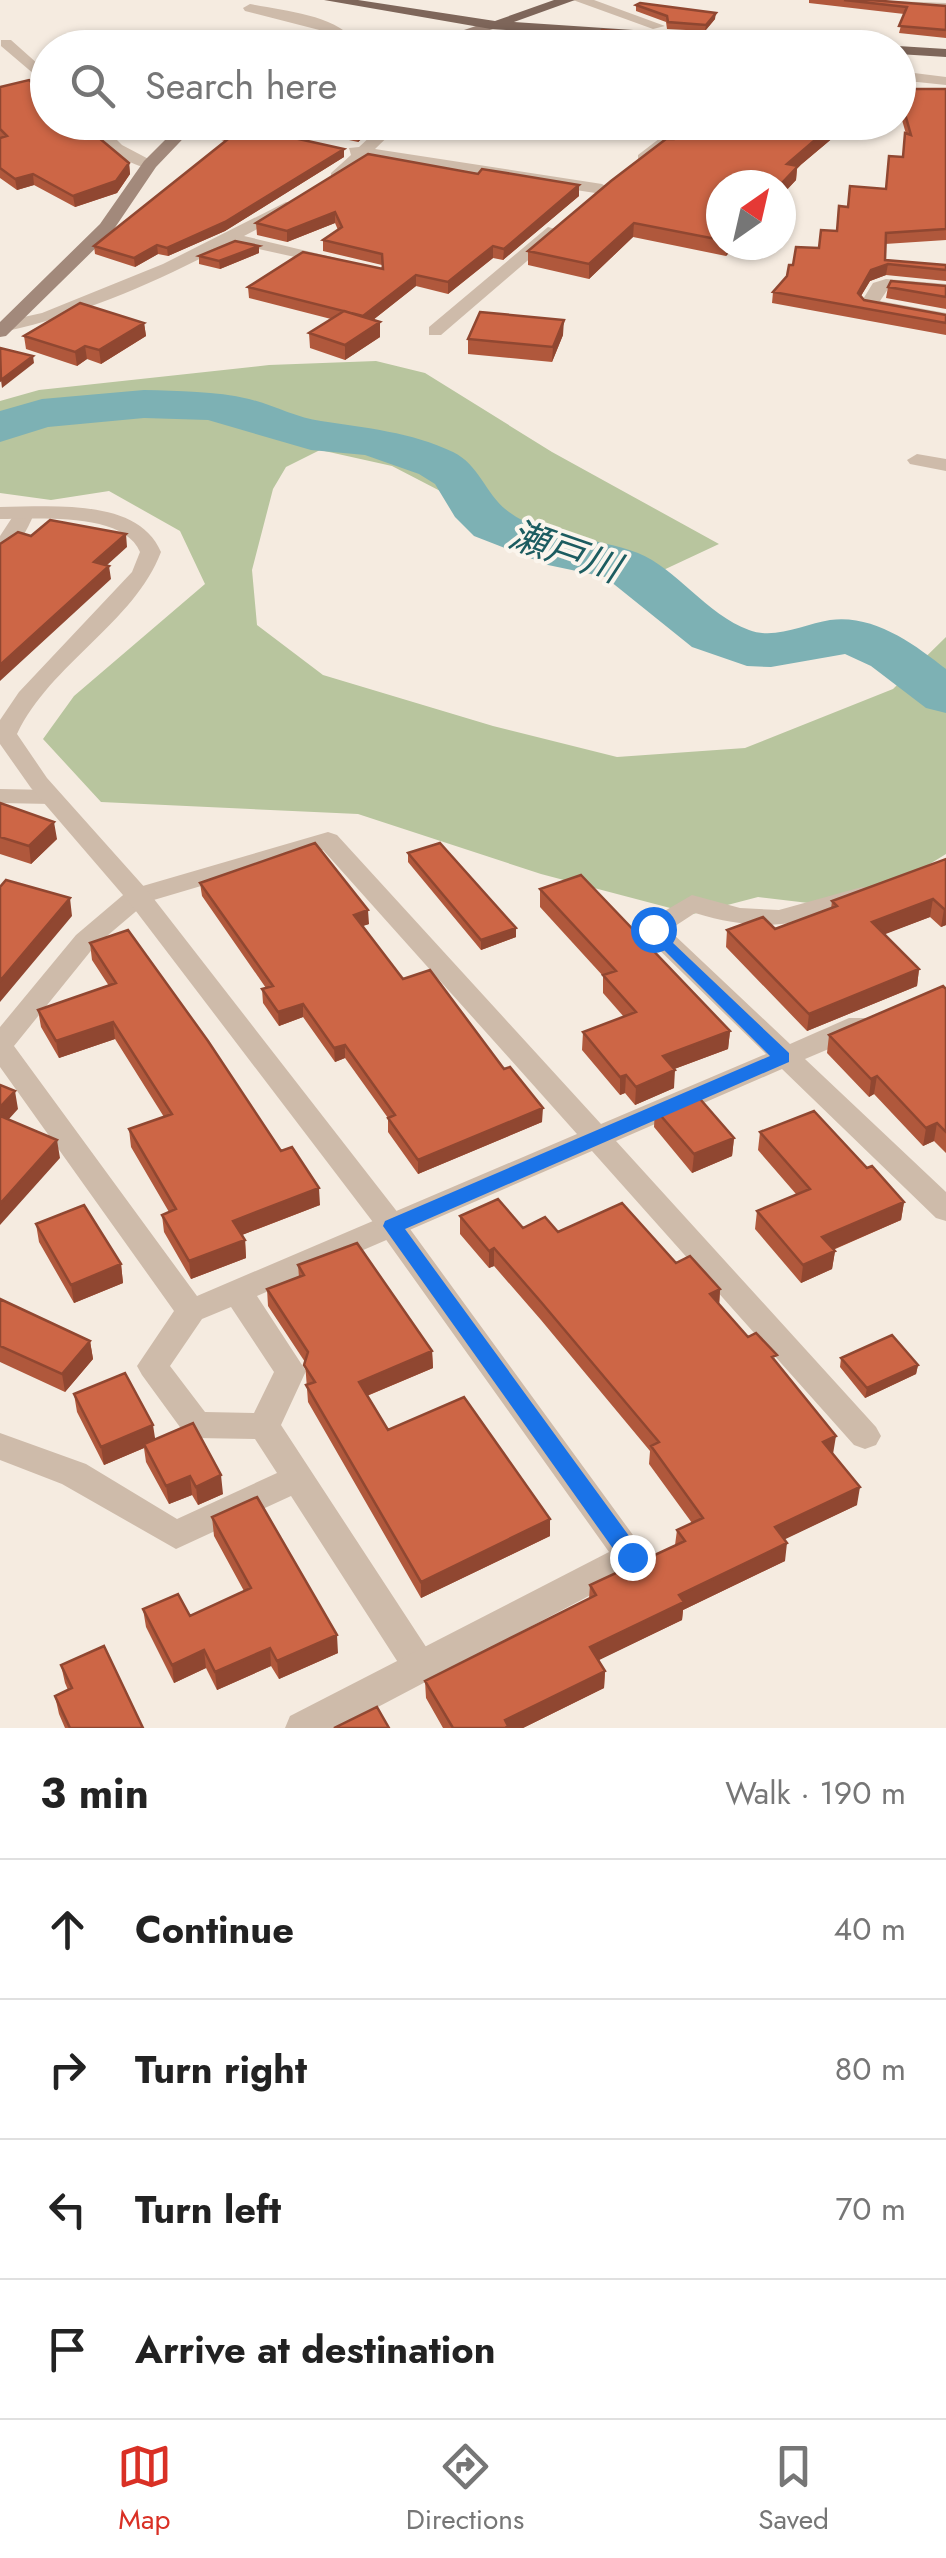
<!DOCTYPE html>
<meta charset="utf-8">
<style>
:root{--surface:#fff;--page:#f2f2f2;--text:#222;--muted:#767676;--line:#e0e0e0;--accent:#d93025}
body{margin:0;font-family:Jost,"Noto Sans JP",sans-serif;background:var(--page);color:var(--text)}
.compass{position:absolute;left:706px;top:170px;width:90px;height:90px;border-radius:50%;background:var(--surface);box-shadow:0 2px 8px #0004;rotate:34deg}
.stop{position:absolute;width:30px;height:30px;margin:-22px;border:8px solid #1a73e8;border-radius:50%;background:#fff}
.stop.end{background:#1a73e8;border-color:#fff;box-shadow:0 2px 10px #0008}
.list{margin:0;padding:0;list-style:none}
h2{display:flex;justify-content:space-between;align-items:center;height:130px;margin:0;padding:0 40px;font-size:42px}
h2 small{font-size:32px;font-weight:400;color:var(--muted)}
.list li{display:grid;grid-template-columns:65px 1fr auto;gap:30px;align-items:center;box-sizing:border-box;height:140px;padding:0 40px;border-top:2px solid var(--line)}
.list b{display:block;font-size:38px;white-space:nowrap}
.list em{font-size:32px;font-style:normal;color:var(--muted)}
.icon{flex:none;width:55px;height:55px;fill:none;stroke:currentColor;stroke-width:2;stroke-linecap:round;stroke-linejoin:round}
.map{position:relative;flex:none;width:946px;height:1728px;overflow:hidden}
.search{position:absolute;background:var(--surface);box-shadow:0 2px 8px #0004;left:30px;right:30px;top:30px;height:110px;display:flex;align-items:center;gap:25px;box-sizing:border-box;padding:0 35px;border-radius:55px;color:var(--muted);font-size:38px}
.sheet{height:690px;background:var(--surface)}
nav{display:flex;justify-content:space-around;align-items:center;box-sizing:border-box;height:140px;border-top:2px solid var(--line);background:var(--surface);font-size:28px;color:var(--muted)}
nav a{display:grid;justify-items:center;gap:5px}
nav .on{color:var(--accent)}
.map>svg:first-child{display:block}
.green{fill:#b8c59e}
.lines{fill:none;stroke-linecap:round;stroke-linejoin:round}
.river{fill:#7db1b4;fill-rule:evenodd}
.minor{fill:#cebbaa;fill-rule:evenodd}
.tertiary{fill:#cebbaa;fill-rule:evenodd}
.secondary{fill:#a2897b;fill-rule:evenodd}
.primary{fill:#7e665a;fill-rule:evenodd}
.wall{fill:#b0583c}
.shaded-wall{fill:#904731}
.building{fill:#cd6646;stroke:#904731;stroke-width:2.5}
.route{fill:#1a73e8}
.labels{text-anchor:middle;dominant-baseline:central;stroke-width:8;stroke-linejoin:round;paint-order:stroke}
.water-label{font-size:38px;font-style:italic;fill:#1c5c60;stroke:#fbf5ed}
</style>
<div class="map">
<svg width="946" height="1728" viewBox="0 0 946 1728">
<rect width="100%" height="100%" fill="#f5ebe0"/>
<path class="green" d="M 376,361 L 425,373 L 552,452 L 719,544 L 657,573 L 500,522 L 392,466 L 320,450 L 286,467 L 273,489 L 252,570 L 257,625 L 323,675 L 493,726 L 617,757 L 745,748 L 893,689 L 946,637 L 946,854 L 915,873 L 817,904 L 758,897 L 693,914 L 541,874 L 358,814 L 101,802 L 43,739 L 74,696 L 205,584 L 180,531 L 109,491 L 51,500 L 0,493 L 0,401 L 39,390 L 269,365 Z"/>
<g class="lines">
<path class="river" d="M 144,390 C 179,391 215,391 249,399 C 273,405 297,418 321,421 C 366,428 411,432 453,452 C 480,465 486,496 509,512 C 545,539 597,537 638,553 C 676,568 707,615 749,630 C 775,640 805,624 830,620 C 874,614 914,644 946,669 L 946,713 L 926,708 L 871,666 L 845,654 L 771,667 L 747,666 L 692,647 L 605,577 L 548,565 L 474,536 L 455,517 L 435,484 L 419,474 L 365,455 L 311,450 L 208,420 L 144,418 L 48,427 L 0,442 L 0,411 L 42,399 Z"/>
<path class="minor" d="M 573,0 L 594,0 L 665,26 L 653,29 Z
M 863,0 L 946,3 L 946,11 L 870,4 Z
M 250,4 C 284,11 331,14 355,40 L 349,48 L 333,48 L 340,40 L 331,33 L 245,11 L 243,8 Z
M 1,40 L 11,40 L 48,73 L 48,86 L 1,46 Z
M 898,71 L 946,77 L 946,85 L 898,80 Z
M 83,122 L 99,122 L 122,145 L 158,164 C 137,178 97,139 83,122 Z
M 248,122 L 292,135 L 294,138 L 286,143 L 241,130 L 241,124 Z
M 386,122 L 403,122 L 375,149 L 602,184 L 610,189 L 602,194 L 366,158 L 343,179 L 331,179 L 331,173 L 351,155 L 349,148 L 359,147 Z
M 681,122 L 699,122 L 650,161 L 638,161 L 638,155 Z
M 286,202 L 292,203 L 292,211 L 244,236 L 336,258 L 336,266 L 231,243 C 160,280 85,314 7,331 L 0,329 L 1,322 L 42,313 L 163,264 Z
M 548,227 L 562,231 L 441,335 L 429,335 L 429,327 Z
M 886,279 L 946,284 L 946,294 L 888,289 L 880,301 L 946,313 L 946,323 L 863,308 L 860,304 L 873,283 Z
M 917,454 L 946,459 L 946,471 L 910,464 L 907,460 Z
M 24,508 L 34,514 C 27,530 18,550 0,554 L 0,536 L 17,510 Z
M 0,789 L 51,790 L 63,797 L 51,804 L 0,803 Z
M 328,832 L 337,835 L 601,1124 L 766,1054 L 644,935 L 640,929 L 644,923 L 692,895 L 740,908 L 779,910 L 862,887 L 871,889 L 875,895 L 871,901 C 805,925 764,934 695,913 L 669,930 L 790,1044 L 849,1018 L 869,1018 L 873,1025 L 869,1032 L 805,1059 L 946,1192 L 946,1221 L 936,1218 L 782,1069 L 616,1141 L 876,1427 L 881,1436 L 876,1445 L 865,1449 L 854,1445 L 592,1151 L 257,1296 L 306,1371 L 281,1425 L 432,1656 L 438,1667 L 432,1678 L 420,1683 L 408,1678 L 291,1496 L 176,1549 L 62,1484 L 0,1460 L 0,1433 L 86,1464 L 177,1519 L 277,1473 L 255,1439 L 196,1438 L 185,1434 L 142,1375 L 137,1366 L 174,1311 L 0,1067 L 0,1027 L 76,935 L 129,890 ZM 323,850 L 577,1134 L 197,1296 L 14,1046 L 94,947 L 147,902 ZM 231,1307 L 274,1372 L 254,1413 L 205,1412 L 170,1366 L 202,1319 Z"/>
<path class="tertiary" d="M 0,507 C 50,507 138,497 161,552 C 134,623 51,663 17,734 L 47,778 L 147,890 L 402,1218 L 649,1557 L 644,1567 L 338,1728 L 285,1728 L 290,1716 L 609,1552 L 382,1234 L 129,902 L 31,788 L 0,744 L 0,720 L 19,692 L 132,572 L 140,552 C 124,512 37,519 0,519 Z"/>
<path class="secondary" d="M 491,21 L 496,22 L 496,28 L 434,48 L 410,48 Z
M 183,122 L 199,122 L 156,167 L 112,232 L 6,336 L 0,337 L 0,322 L 100,224 L 144,161 Z"/>
<path class="primary" d="M 324,0 L 358,0 L 495,21 L 554,0 L 575,0 L 514,22 L 841,44 L 848,48 L 767,48 L 491,29 Z
M 898,46 L 946,49 L 946,57 L 898,54 L 898,48 L 892,48 Z"/>
</g>
<path class="wall" d="M 809,0 L 870,0 L 946,6 L 946,38 L 899,33 L 904,14 L 809,3 Z
M 636,5 L 715,19 L 705,31 L 667,29 L 666,22 L 636,11 Z
M 0,87 L 129,163 L 130,174 L 117,193 L 75,207 L 34,185 L 17,190 L 0,178 Z
M 898,89 L 946,89 L 946,240 L 885,244 L 885,260 L 946,265 L 946,281 L 886,275 L 870,281 L 861,296 L 864,300 L 946,323 L 946,335 L 772,303 L 773,292 L 787,276 L 793,265 L 819,248 L 837,231 L 848,207 L 886,189 L 903,157 L 906,134 L 898,106 Z
M 268,122 L 381,122 L 358,142 Z
M 695,122 L 842,122 L 841,131 L 797,168 L 796,180 L 781,196 L 781,185 L 721,185 L 721,245 L 736,245 L 726,256 L 633,237 L 589,279 L 528,265 L 528,251 Z
M 240,126 L 344,149 L 344,157 L 225,231 L 168,256 L 158,254 L 135,267 L 95,254 L 94,246 L 225,141 L 210,137 L 209,129 Z
M 368,154 L 579,196 L 503,260 L 493,258 L 448,294 L 416,286 L 373,320 L 380,337 L 345,360 L 310,348 L 309,333 L 331,319 L 249,298 L 248,287 L 382,268 L 382,265 L 323,251 L 323,240 L 338,230 L 335,223 L 287,242 L 257,235 L 256,223 Z
M 259,253 L 220,269 L 199,264 L 199,256 Z
M 946,286 L 946,309 L 886,298 L 888,287 Z
M 144,323 L 146,336 L 101,364 L 87,359 L 77,366 L 26,349 L 24,336 Z
M 563,335 L 552,362 L 468,354 L 468,339 Z
M 0,803 L 57,839 L 31,864 L 0,854 Z
M 408,853 L 516,928 L 516,937 L 481,950 L 408,862 Z
M 946,859 L 946,925 L 941,927 L 930,917 L 884,934 L 919,969 L 917,986 L 807,1031 L 726,947 L 727,930 L 775,929 L 831,909 L 832,901 Z
M 200,883 L 369,924 L 362,926 L 403,979 L 542,1122 L 418,1174 L 388,1132 L 388,1118 L 345,1058 L 335,1062 L 303,1017 L 279,1026 L 263,1003 L 262,989 L 266,988 L 202,896 Z
M 540,889 L 730,1031 L 728,1049 L 674,1069 L 674,1088 L 635,1105 L 625,1093 L 620,1095 L 582,1050 L 583,1032 L 624,1017 L 603,993 L 603,976 L 540,907 Z
M 90,943 L 281,1151 L 320,1205 L 242,1235 L 245,1240 L 246,1258 L 191,1279 L 164,1232 L 162,1215 L 169,1212 L 131,1147 L 129,1129 L 164,1117 L 115,1039 L 59,1058 L 41,1027 L 38,1010 L 109,986 L 92,960 Z
M 946,989 L 946,1153 L 934,1141 L 923,1146 L 874,1094 L 869,1097 L 827,1053 L 829,1035 Z
M 655,1109 L 734,1138 L 732,1156 L 692,1173 L 654,1127 Z
M 760,1132 L 867,1168 L 904,1202 L 901,1220 L 833,1250 L 835,1251 L 832,1269 L 801,1283 L 755,1229 L 757,1211 L 796,1194 L 758,1150 Z
M 460,1216 L 523,1228 L 558,1232 L 676,1263 L 720,1289 L 719,1305 L 748,1337 L 776,1361 L 833,1454 L 857,1505 L 784,1539 L 785,1561 L 683,1610 L 682,1620 L 598,1660 L 605,1671 L 604,1688 L 523,1728 L 443,1728 L 426,1698 L 425,1681 L 589,1599 L 590,1585 L 675,1545 L 677,1530 L 692,1523 L 649,1464 L 650,1451 L 541,1320 L 494,1266 L 489,1268 L 460,1234 Z
M 36,1224 L 121,1264 L 123,1283 L 74,1303 L 39,1242 Z
M 298,1265 L 432,1351 L 433,1368 L 367,1396 L 388,1430 L 550,1519 L 550,1536 L 421,1598 L 308,1402 L 305,1362 L 268,1306 L 267,1289 L 299,1277 Z
M 0,1299 L 90,1341 L 93,1359 L 65,1392 L 0,1362 Z
M 841,1358 L 918,1365 L 916,1374 L 865,1398 L 840,1367 Z
M 74,1394 L 155,1439 L 223,1494 L 198,1505 L 192,1495 L 169,1504 L 146,1462 L 144,1448 L 104,1465 L 77,1412 Z
M 212,1517 L 338,1653 L 279,1679 L 271,1666 L 217,1690 L 206,1668 L 174,1683 L 146,1627 L 143,1609 L 190,1616 L 244,1591 L 214,1536 Z
M 61,1665 L 143,1728 L 65,1728 L 59,1714 L 55,1696 L 68,1690 L 65,1683 Z"/>
<path class="shaded-wall" d="M 716,13 L 715,19 L 705,31 L 706,25 Z
M 693,36 L 692,47 L 683,48 Z
M 371,122 L 381,122 L 358,142 L 357,134 Z
M 836,122 L 842,122 L 841,131 L 797,168 L 796,180 L 781,196 L 780,185 L 787,164 Z
M 344,149 L 344,157 L 225,231 L 168,256 L 167,248 Z
M 129,163 L 130,174 L 117,193 L 75,207 L 73,196 Z
M 33,174 L 34,185 L 17,190 L 15,179 Z
M 579,185 L 579,196 L 503,260 L 504,249 Z
M 335,212 L 335,223 L 287,242 L 287,231 Z
M 634,223 L 633,237 L 589,279 L 589,264 Z
M 157,245 L 158,254 L 135,267 L 134,258 Z
M 726,245 L 736,245 L 726,256 Z
M 259,246 L 259,253 L 220,269 L 219,261 Z
M 493,246 L 493,258 L 448,294 L 448,282 Z
M 888,264 L 886,275 L 870,281 L 856,304 L 858,293 L 871,270 Z
M 416,275 L 416,286 L 364,327 L 363,316 Z
M 564,320 L 563,335 L 552,362 L 553,347 Z
M 380,322 L 380,337 L 345,360 L 345,345 Z
M 144,323 L 146,336 L 101,364 L 99,350 Z
M 85,346 L 87,359 L 77,366 L 75,352 Z
M 33,356 L 34,363 L 2,388 L 1,380 Z
M 126,534 L 127,547 L 96,575 L 94,562 Z
M 109,566 L 111,579 L 0,681 L 0,665 Z
M 54,822 L 57,839 L 31,864 L 29,846 Z
M 70,898 L 72,916 L 0,1002 L 0,981 Z
M 933,899 L 930,917 L 870,940 L 872,922 Z
M 944,909 L 946,909 L 946,925 L 941,927 Z
M 368,910 L 369,924 L 354,929 L 354,915 Z
M 516,928 L 516,937 L 481,950 L 481,940 Z
M 919,969 L 917,986 L 807,1031 L 809,1014 Z
M 303,1004 L 303,1017 L 279,1026 L 278,1012 Z
M 113,1022 L 115,1039 L 59,1058 L 56,1041 Z
M 730,1031 L 728,1049 L 661,1074 L 663,1056 Z
M 345,1045 L 345,1058 L 335,1062 L 334,1048 Z
M 675,1070 L 674,1088 L 635,1105 L 636,1087 Z
M 626,1075 L 625,1093 L 620,1095 L 620,1077 Z
M 877,1076 L 874,1094 L 869,1097 L 871,1079 Z
M 15,1091 L 18,1109 L 0,1129 L 0,1107 Z
M 543,1108 L 542,1122 L 418,1174 L 418,1160 Z
M 937,1123 L 934,1141 L 923,1146 L 926,1128 Z
M 734,1138 L 732,1156 L 692,1173 L 694,1154 Z
M 57,1140 L 60,1158 L 0,1225 L 0,1204 Z
M 319,1188 L 320,1205 L 234,1238 L 233,1221 Z
M 904,1202 L 901,1220 L 820,1255 L 822,1237 Z
M 245,1240 L 246,1258 L 191,1279 L 189,1261 Z
M 494,1248 L 494,1266 L 489,1268 L 489,1251 Z
M 835,1251 L 832,1269 L 801,1283 L 803,1265 Z
M 121,1264 L 123,1283 L 74,1303 L 71,1285 Z
M 720,1289 L 719,1307 L 710,1294 Z
M 90,1341 L 93,1359 L 65,1392 L 62,1374 Z
M 432,1351 L 433,1368 L 359,1399 L 359,1382 Z
M 918,1365 L 916,1374 L 865,1398 L 867,1388 Z
M 153,1425 L 156,1444 L 144,1444 L 144,1448 L 104,1465 L 101,1447 Z
M 836,1436 L 833,1454 L 823,1442 Z
M 221,1475 L 223,1494 L 198,1505 L 196,1487 Z
M 190,1476 L 192,1495 L 169,1504 L 166,1486 Z
M 860,1487 L 857,1505 L 773,1545 L 775,1527 Z
M 550,1519 L 550,1536 L 421,1598 L 421,1582 Z
M 787,1543 L 785,1561 L 683,1610 L 682,1620 L 589,1665 L 590,1647 L 679,1595 Z
M 337,1635 L 338,1653 L 279,1679 L 277,1661 Z
M 270,1648 L 271,1666 L 217,1690 L 215,1672 Z
M 204,1650 L 206,1668 L 174,1683 L 172,1665 Z
M 605,1671 L 604,1688 L 523,1728 L 505,1728 L 505,1720 Z"/>
<path class="building" d="M 844,0 L 870,0 L 946,6 L 946,30 L 899,26 L 907,7 Z
M 640,3 L 716,13 L 706,25 L 668,22 L 667,16 L 636,5 Z
M 602,30 L 693,36 L 683,48 L 581,48 Z
M 98,43 L 104,48 L 76,48 Z
M 29,80 L 48,96 L 48,122 L 80,122 L 129,163 L 116,181 L 73,196 L 33,174 L 15,179 L 0,168 L 0,138 L 7,136 L 0,129 L 0,87 Z
M 898,89 L 946,89 L 946,229 L 886,233 L 885,260 L 946,265 L 946,270 L 888,264 L 871,270 L 858,293 L 864,300 L 946,315 L 946,323 L 773,292 L 787,276 L 789,265 L 793,265 L 796,247 L 819,248 L 821,230 L 837,231 L 839,206 L 848,207 L 850,186 L 886,189 L 889,156 L 903,157 L 905,133 L 911,135 Z
M 221,122 L 240,122 L 240,126 L 344,149 L 225,222 L 167,248 L 157,245 L 134,258 L 94,246 L 233,135 L 209,129 Z
M 304,122 L 371,122 L 357,134 Z
M 695,122 L 836,122 L 787,164 L 798,166 L 780,185 L 721,185 L 721,240 L 634,223 L 589,264 L 528,251 L 611,181 L 666,139 L 674,139 Z
M 368,154 L 478,174 L 482,169 L 579,185 L 504,249 L 493,246 L 448,282 L 416,275 L 363,316 L 248,287 L 303,252 L 383,269 L 382,254 L 323,240 L 342,227 L 335,212 L 287,231 L 256,223 Z
M 235,241 L 259,246 L 219,261 L 199,256 Z
M 891,281 L 946,286 L 946,297 L 888,287 Z
M 80,303 L 144,323 L 99,350 L 85,346 L 75,352 L 24,336 Z
M 344,311 L 380,322 L 345,345 L 309,333 Z
M 480,312 L 564,320 L 553,347 L 468,339 Z
M 0,348 L 33,356 L 1,380 Z
M 50,520 L 126,534 L 94,562 L 109,566 L 0,665 L 0,544 L 18,532 L 31,536 Z
M 0,803 L 54,822 L 29,846 L 0,837 Z
M 315,843 L 368,910 L 354,915 L 403,979 L 430,970 L 504,1069 L 510,1067 L 543,1108 L 418,1160 L 388,1118 L 395,1115 L 345,1045 L 334,1048 L 303,1004 L 278,1012 L 262,989 L 273,986 L 200,883 Z
M 440,843 L 516,928 L 481,940 L 408,853 Z
M 946,859 L 946,909 L 944,909 L 933,899 L 872,922 L 919,969 L 809,1014 L 727,930 L 763,917 L 775,929 L 837,906 L 832,901 Z
M 581,875 L 730,1031 L 663,1056 L 675,1070 L 636,1087 L 626,1075 L 620,1077 L 583,1032 L 636,1012 L 603,975 L 616,971 L 540,889 Z
M 6,880 L 70,898 L 0,981 L 0,887 Z
M 128,930 L 208,1041 L 281,1151 L 292,1147 L 319,1188 L 233,1221 L 245,1240 L 189,1261 L 162,1215 L 176,1209 L 129,1129 L 172,1114 L 113,1022 L 56,1041 L 38,1010 L 116,983 L 90,943 Z
M 943,986 L 946,989 L 946,1132 L 937,1123 L 926,1128 L 877,1076 L 871,1079 L 829,1035 Z
M 0,1085 L 15,1091 L 0,1107 Z
M 694,1092 L 734,1138 L 694,1154 L 655,1109 Z
M 814,1111 L 867,1168 L 872,1166 L 904,1202 L 822,1237 L 835,1251 L 803,1265 L 757,1211 L 810,1189 L 760,1132 Z
M 0,1116 L 57,1140 L 0,1204 Z
M 498,1199 L 523,1228 L 545,1217 L 558,1232 L 622,1203 L 676,1263 L 690,1256 L 720,1289 L 710,1294 L 748,1337 L 756,1333 L 777,1355 L 772,1357 L 836,1436 L 823,1442 L 860,1487 L 775,1527 L 787,1543 L 679,1595 L 684,1602 L 590,1647 L 605,1671 L 505,1720 L 508,1726 L 505,1728 L 453,1728 L 425,1681 L 596,1595 L 590,1585 L 685,1541 L 677,1530 L 703,1518 L 651,1446 L 659,1442 L 541,1302 L 494,1248 L 489,1251 L 460,1216 Z
M 84,1205 L 121,1264 L 71,1285 L 36,1224 Z
M 357,1243 L 432,1351 L 359,1382 L 388,1430 L 464,1397 L 550,1519 L 421,1582 L 306,1385 L 315,1382 L 304,1365 L 308,1352 L 267,1289 L 304,1275 L 298,1265 Z
M 0,1299 L 90,1341 L 62,1374 L 0,1346 Z
M 892,1335 L 918,1365 L 867,1388 L 841,1358 Z
M 125,1373 L 153,1425 L 101,1447 L 74,1394 Z
M 193,1423 L 221,1475 L 196,1487 L 190,1476 L 166,1486 L 144,1444 Z
M 257,1497 L 337,1635 L 277,1661 L 270,1648 L 215,1672 L 204,1650 L 172,1665 L 143,1609 L 178,1594 L 190,1616 L 251,1588 L 212,1517 Z
M 104,1646 L 143,1728 L 70,1728 L 55,1696 L 72,1688 L 61,1665 Z
M 377,1707 L 389,1728 L 334,1728 Z"/>
<path class="route" d="M 653,924 L 789,1053 L 789,1062 L 405,1229 L 640,1551 L 643,1557 L 632,1567 L 624,1564 L 383,1226 L 385,1221 L 770,1056 L 647,933 L 647,925 Z"/>
<g class="labels">
<g class="water-label">
<text transform="translate(565 551) rotate(19)">瀬戸川</text>
</g>
</g>
</svg>
<svg class="compass" viewBox="-18 -18 36 36"><path d="M0-13l5 13h-10z" fill="#e53935"/><path d="M0 13l5-13h-10z" fill="#767676"/></svg>
<div class="stop" style="left:653px;top:929px"></div>
<div class="stop end" style="left:632px;top:1557px"></div>
<div class="search"><svg class="icon" aria-label="search" viewBox="0 0 24 24"><circle cx="10" cy="10" r="6"/><path d="M15 15l6 6"/></svg>Search here</div>
</div>
<section class="sheet">
<h2>3 min<small>Walk · 190 m</small></h2>
<ul class="list">
<li><svg class="icon" aria-label="ahead" viewBox="0 0 24 24"><path d="M12 20V5M6 11l6-6 6 6"/></svg><div><b>Continue</b></div><em>40 m</em></li>
<li><svg class="icon" aria-label="right" viewBox="0 0 24 24"><path d="M7 20v-9h11M14 6l5 5-5 5"/></svg><div><b>Turn right</b></div><em>80 m</em></li>
<li><svg class="icon" aria-label="left" viewBox="0 0 24 24"><path d="M17 20v-9H6M10 6l-5 5 5 5"/></svg><div><b>Turn left</b></div><em>70 m</em></li>
<li><svg class="icon" aria-label="arrive" viewBox="0 0 24 24"><path d="M6 21V4h12l-3 4 3 4H6"/></svg><div><b>Arrive at destination</b></div></li>
</ul>
</section>
<nav>
<a class="on"><svg class="icon" aria-label="map" viewBox="0 0 24 24"><path d="M3 6l6-2 6 2 6-2v14l-6 2-6-2-6 2zM9 4v14M15 6v14"/></svg>Map</a>
<a><svg class="icon" aria-label="directions" viewBox="0 0 24 24"><path d="M12 3l9 9-9 9-9-9zM9 14v-3h6M13 9l2 2-2 2"/></svg>Directions</a>
<a><svg class="icon" aria-label="saved" viewBox="0 0 24 24"><path d="M7 4h10v16l-5-4-5 4z"/></svg>Saved</a>
</nav>
